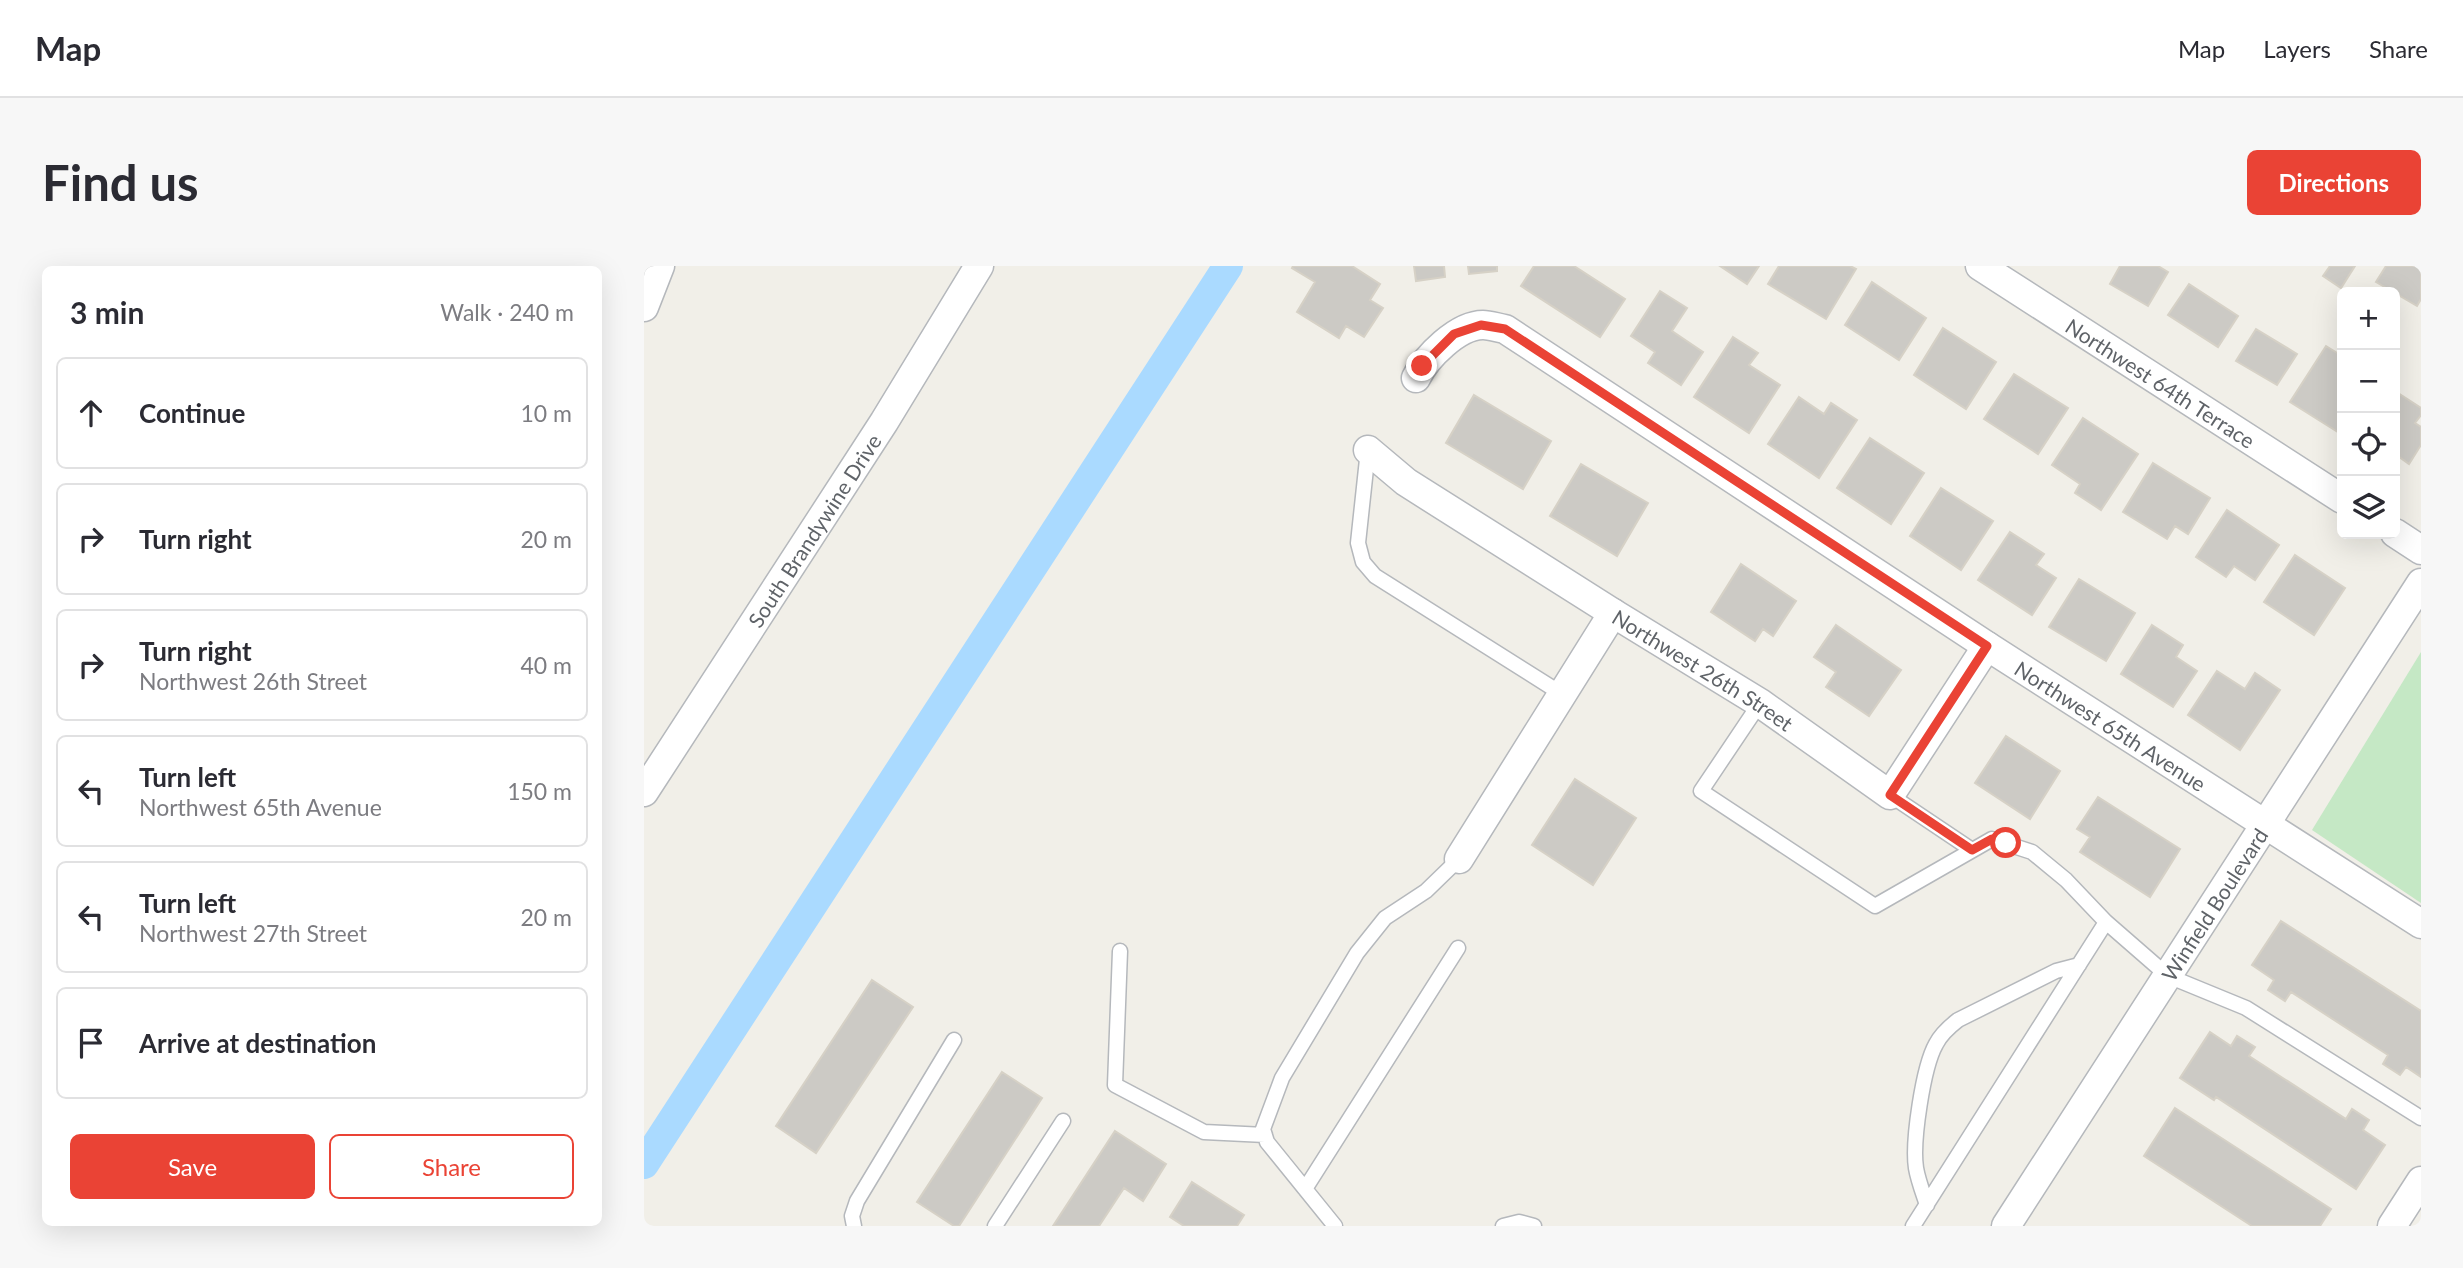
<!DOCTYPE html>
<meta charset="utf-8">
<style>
:root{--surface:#fff;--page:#f7f7f7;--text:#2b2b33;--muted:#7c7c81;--line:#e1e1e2;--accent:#ea4335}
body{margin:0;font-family:Lato,sans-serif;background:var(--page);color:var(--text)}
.controls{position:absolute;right:21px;top:21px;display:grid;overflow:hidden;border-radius:10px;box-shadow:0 7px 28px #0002}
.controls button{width:63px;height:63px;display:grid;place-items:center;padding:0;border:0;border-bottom:2px solid var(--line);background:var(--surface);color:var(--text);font:35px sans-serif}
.stop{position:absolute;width:21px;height:21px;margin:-16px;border:5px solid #ea4335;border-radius:50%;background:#fff}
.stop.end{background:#ea4335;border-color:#fff;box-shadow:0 2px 7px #0008}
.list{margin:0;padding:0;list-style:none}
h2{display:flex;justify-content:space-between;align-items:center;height:91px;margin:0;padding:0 28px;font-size:30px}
h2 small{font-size:23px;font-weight:400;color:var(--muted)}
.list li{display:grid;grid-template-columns:46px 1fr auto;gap:21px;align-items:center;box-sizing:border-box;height:112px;margin:0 14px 14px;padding:0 14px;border:2px solid var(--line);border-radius:10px}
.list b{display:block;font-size:26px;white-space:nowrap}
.list p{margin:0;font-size:23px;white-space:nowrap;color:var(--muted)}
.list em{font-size:23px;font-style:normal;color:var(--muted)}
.actions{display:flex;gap:14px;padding:21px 28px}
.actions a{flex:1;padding:16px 0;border:2px solid var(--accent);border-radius:10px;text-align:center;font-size:24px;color:var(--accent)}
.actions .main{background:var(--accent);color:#fff}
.icon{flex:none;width:38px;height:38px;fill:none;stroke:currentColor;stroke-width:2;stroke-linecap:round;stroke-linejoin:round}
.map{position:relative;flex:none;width:1777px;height:960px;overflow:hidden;border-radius:10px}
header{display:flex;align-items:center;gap:42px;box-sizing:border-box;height:98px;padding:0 35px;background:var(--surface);border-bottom:2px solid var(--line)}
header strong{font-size:33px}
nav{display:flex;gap:38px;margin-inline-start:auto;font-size:24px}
.intro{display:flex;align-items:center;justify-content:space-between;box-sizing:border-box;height:168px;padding:0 42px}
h1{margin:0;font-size:49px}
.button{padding:18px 32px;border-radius:10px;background:var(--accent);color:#fff;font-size:24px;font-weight:700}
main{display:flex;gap:42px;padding:0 42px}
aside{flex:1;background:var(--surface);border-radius:10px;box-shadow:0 7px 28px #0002}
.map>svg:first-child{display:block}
.green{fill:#c5e8c5}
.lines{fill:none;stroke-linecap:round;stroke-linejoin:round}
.canal{stroke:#aadaff;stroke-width:30}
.building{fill:#cccac5;stroke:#d6d1c6;stroke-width:2}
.service-casing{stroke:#b5b8bc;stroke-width:17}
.minor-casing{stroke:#b5b8bc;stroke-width:31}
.service{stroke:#fff;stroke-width:14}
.minor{stroke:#fff;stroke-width:28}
.route{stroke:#ea4335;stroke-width:9}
.labels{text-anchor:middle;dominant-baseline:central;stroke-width:5;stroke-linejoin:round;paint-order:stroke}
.street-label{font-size:21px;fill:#5f6368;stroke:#fff}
</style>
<header>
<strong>Map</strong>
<nav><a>Map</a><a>Layers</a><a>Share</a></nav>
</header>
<div class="intro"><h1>Find us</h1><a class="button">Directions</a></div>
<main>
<aside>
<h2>3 min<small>Walk · 240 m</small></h2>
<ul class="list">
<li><svg class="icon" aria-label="ahead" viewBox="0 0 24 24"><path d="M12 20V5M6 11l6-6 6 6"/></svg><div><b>Continue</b></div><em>10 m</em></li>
<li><svg class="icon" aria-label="right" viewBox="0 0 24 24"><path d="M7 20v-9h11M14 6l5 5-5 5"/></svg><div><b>Turn right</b></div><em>20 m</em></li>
<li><svg class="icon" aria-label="right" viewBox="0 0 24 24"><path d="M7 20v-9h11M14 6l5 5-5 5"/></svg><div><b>Turn right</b><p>Northwest 26th Street</p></div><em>40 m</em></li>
<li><svg class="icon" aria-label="left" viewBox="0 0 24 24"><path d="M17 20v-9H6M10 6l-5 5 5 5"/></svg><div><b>Turn left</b><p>Northwest 65th Avenue</p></div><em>150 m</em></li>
<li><svg class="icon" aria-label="left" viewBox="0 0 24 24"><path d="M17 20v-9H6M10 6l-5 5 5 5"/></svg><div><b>Turn left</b><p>Northwest 27th Street</p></div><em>20 m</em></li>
<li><svg class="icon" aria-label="arrive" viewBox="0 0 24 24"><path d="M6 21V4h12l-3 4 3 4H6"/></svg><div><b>Arrive at destination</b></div></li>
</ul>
<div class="actions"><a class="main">Save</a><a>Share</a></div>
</aside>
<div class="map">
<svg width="1777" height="960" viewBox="0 0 1777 960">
<rect width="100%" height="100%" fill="#f1efe8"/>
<path class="green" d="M 1777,386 L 1777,637 L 1668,564 Z"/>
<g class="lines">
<path class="canal" d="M 0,898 L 584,0"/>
</g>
<path class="building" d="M 649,0 L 708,0 L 736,18 L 726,34 L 739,42 L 720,71 L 702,60 L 695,72 L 653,46 L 671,16 L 648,2 Z
M 770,0 L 800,0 L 801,11 L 772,15 Z
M 824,0 L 853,0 L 853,5 L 825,8 Z
M 890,0 L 930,0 L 981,33 L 956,71 L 877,20 Z
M 1076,0 L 1115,0 L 1103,18 Z
M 1135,0 L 1206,0 L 1212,3 L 1182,53 L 1124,18 Z
M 1476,0 L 1514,0 L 1524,6 L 1504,40 L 1466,18 Z
M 1686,0 L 1711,0 L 1697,22 L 1679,10 Z
M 1742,0 L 1777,0 L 1777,33 L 1773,40 L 1732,16 Z
M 1228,16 L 1282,52 L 1255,94 L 1201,59 Z
M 1545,18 L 1594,50 L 1574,81 L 1524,49 Z
M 1016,25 L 1043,42 L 1028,65 L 1059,86 L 1037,119 L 1004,97 L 1011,86 L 987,70 Z
M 1299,62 L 1352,96 L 1322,143 L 1270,109 Z
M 1612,63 L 1653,88 L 1633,119 L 1592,95 Z
M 1089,71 L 1114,87 L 1105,99 L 1136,119 L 1105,167 L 1050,131 Z
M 1682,80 L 1698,90 L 1697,168 L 1646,136 Z
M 1370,108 L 1424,142 L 1394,188 L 1340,153 Z
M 1751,125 L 1777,142 L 1777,149 L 1771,157 L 1777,161 L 1777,179 L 1765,198 L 1751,188 Z
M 830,129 L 907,175 L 879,223 L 802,177 Z
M 1155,131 L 1180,148 L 1187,137 L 1213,154 L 1175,212 L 1124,178 Z
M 1439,152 L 1494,188 L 1457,244 L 1431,227 L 1436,218 L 1408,199 Z
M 1226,172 L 1280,207 L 1247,258 L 1193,222 Z
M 1509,197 L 1566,232 L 1544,268 L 1531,260 L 1523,273 L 1479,246 Z
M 937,198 L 1004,237 L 973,290 L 906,250 Z
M 1297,222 L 1349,255 L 1317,304 L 1266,270 Z
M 1583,244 L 1635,279 L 1611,314 L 1590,300 L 1582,311 L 1552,291 Z
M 1366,266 L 1400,288 L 1392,299 L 1412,312 L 1388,349 L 1334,314 Z
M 1651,289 L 1701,322 L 1670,369 L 1620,336 Z
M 1097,298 L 1152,335 L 1129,370 L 1119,363 L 1111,375 L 1067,346 Z
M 1435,313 L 1491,347 L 1462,395 L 1405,361 Z
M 1192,359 L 1257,404 L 1225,450 L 1182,421 L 1192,406 L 1170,391 Z
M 1508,359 L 1539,379 L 1532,391 L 1553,405 L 1529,441 L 1477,408 Z
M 1573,405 L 1601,423 L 1611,407 L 1636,424 L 1596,484 L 1544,449 Z
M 1362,470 L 1416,505 L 1386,553 L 1331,517 Z
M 931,513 L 992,552 L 949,619 L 888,579 Z
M 1454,531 L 1536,583 L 1506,631 L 1436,586 L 1446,571 L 1433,563 Z
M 1637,655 L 1777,745 L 1777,811 L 1762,801 L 1756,809 L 1739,798 L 1744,789 L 1647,726 L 1641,735 L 1624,724 L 1630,714 L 1608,699 Z
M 228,714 L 269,741 L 172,887 L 132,860 Z
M 1566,766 L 1587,780 L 1593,770 L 1611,781 L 1605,790 L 1702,853 L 1708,843 L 1725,854 L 1719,864 L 1741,879 L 1712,923 L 1572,831 L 1570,834 L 1536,812 Z
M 358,806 L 398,832 L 315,960 L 310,960 L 273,936 Z
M 1531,842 L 1687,943 L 1676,960 L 1608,960 L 1500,890 Z
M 471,865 L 522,898 L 499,935 L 480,922 L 455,960 L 409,960 Z
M 548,916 L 600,949 L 593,960 L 540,960 L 526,951 Z"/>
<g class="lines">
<g class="service-casing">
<path id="service" d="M 724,184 L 714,277 L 719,296 L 731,310 L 918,428
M 1116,437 L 1057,525 L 1231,640 L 1348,573 L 1388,586 L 1422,614 L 1462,656
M 1246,529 L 1328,584
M 476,685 L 471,819 L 560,866 L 621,869
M 661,923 L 814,682
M 1283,939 C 1279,927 1274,914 1272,902 C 1268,876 1279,801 1292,778 C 1297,768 1305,761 1314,754 L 1412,705 L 1435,699
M 210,960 L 208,950 L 213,935 L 310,774
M 351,960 L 419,855
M 691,960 L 623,876 L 619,863 L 638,812 L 713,687 L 741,652 L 782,625 L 815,593
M 859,960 L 875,956 L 890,960
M 1269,960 L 1462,656 L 1524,710 L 1602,742 L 1777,852"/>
</g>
<g class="minor-casing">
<g id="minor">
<path id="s1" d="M 1336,0 L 1698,233"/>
<path d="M 0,41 L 16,0"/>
<path id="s2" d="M 772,112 C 782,91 814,59 839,59 C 846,59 854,62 861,63 L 1343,380 L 1777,658"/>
<path id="s3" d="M 724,184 L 762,216 L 969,347 L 1116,437 L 1246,529 L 1343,380"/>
<path d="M 1751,267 L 1777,284"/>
<path id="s4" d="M 0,526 L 240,156 L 335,0"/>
<path d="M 815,593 L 969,347"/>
<path id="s5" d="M 1362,960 L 1777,317"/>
<path d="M 1748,960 L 1777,915"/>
</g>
</g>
<use href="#service" class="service"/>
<use href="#minor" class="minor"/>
</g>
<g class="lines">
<path class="route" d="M 778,100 L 810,68 L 837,59 L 861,63 L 1343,380 L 1246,529 L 1328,584 L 1348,573 L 1362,577"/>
</g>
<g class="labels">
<g class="street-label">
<text stroke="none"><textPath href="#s1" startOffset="215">Northwest 64th Terrace</textPath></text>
<text stroke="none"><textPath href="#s4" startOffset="312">South Brandywine Drive</textPath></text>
<text stroke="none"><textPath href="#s3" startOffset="401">Northwest 26th Street</textPath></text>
<text stroke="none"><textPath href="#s2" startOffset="835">Northwest 65th Avenue</textPath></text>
<text stroke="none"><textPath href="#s5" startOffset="383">Winfield Boulevard</textPath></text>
</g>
</g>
</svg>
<div class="controls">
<button>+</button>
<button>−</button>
<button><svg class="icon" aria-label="locate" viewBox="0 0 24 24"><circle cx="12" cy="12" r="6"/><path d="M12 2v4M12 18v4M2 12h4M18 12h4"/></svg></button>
<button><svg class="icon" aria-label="layers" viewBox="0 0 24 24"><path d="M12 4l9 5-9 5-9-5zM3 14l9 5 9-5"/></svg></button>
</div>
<div class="stop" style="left:1362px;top:577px"></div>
<div class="stop end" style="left:778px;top:100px"></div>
</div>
</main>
